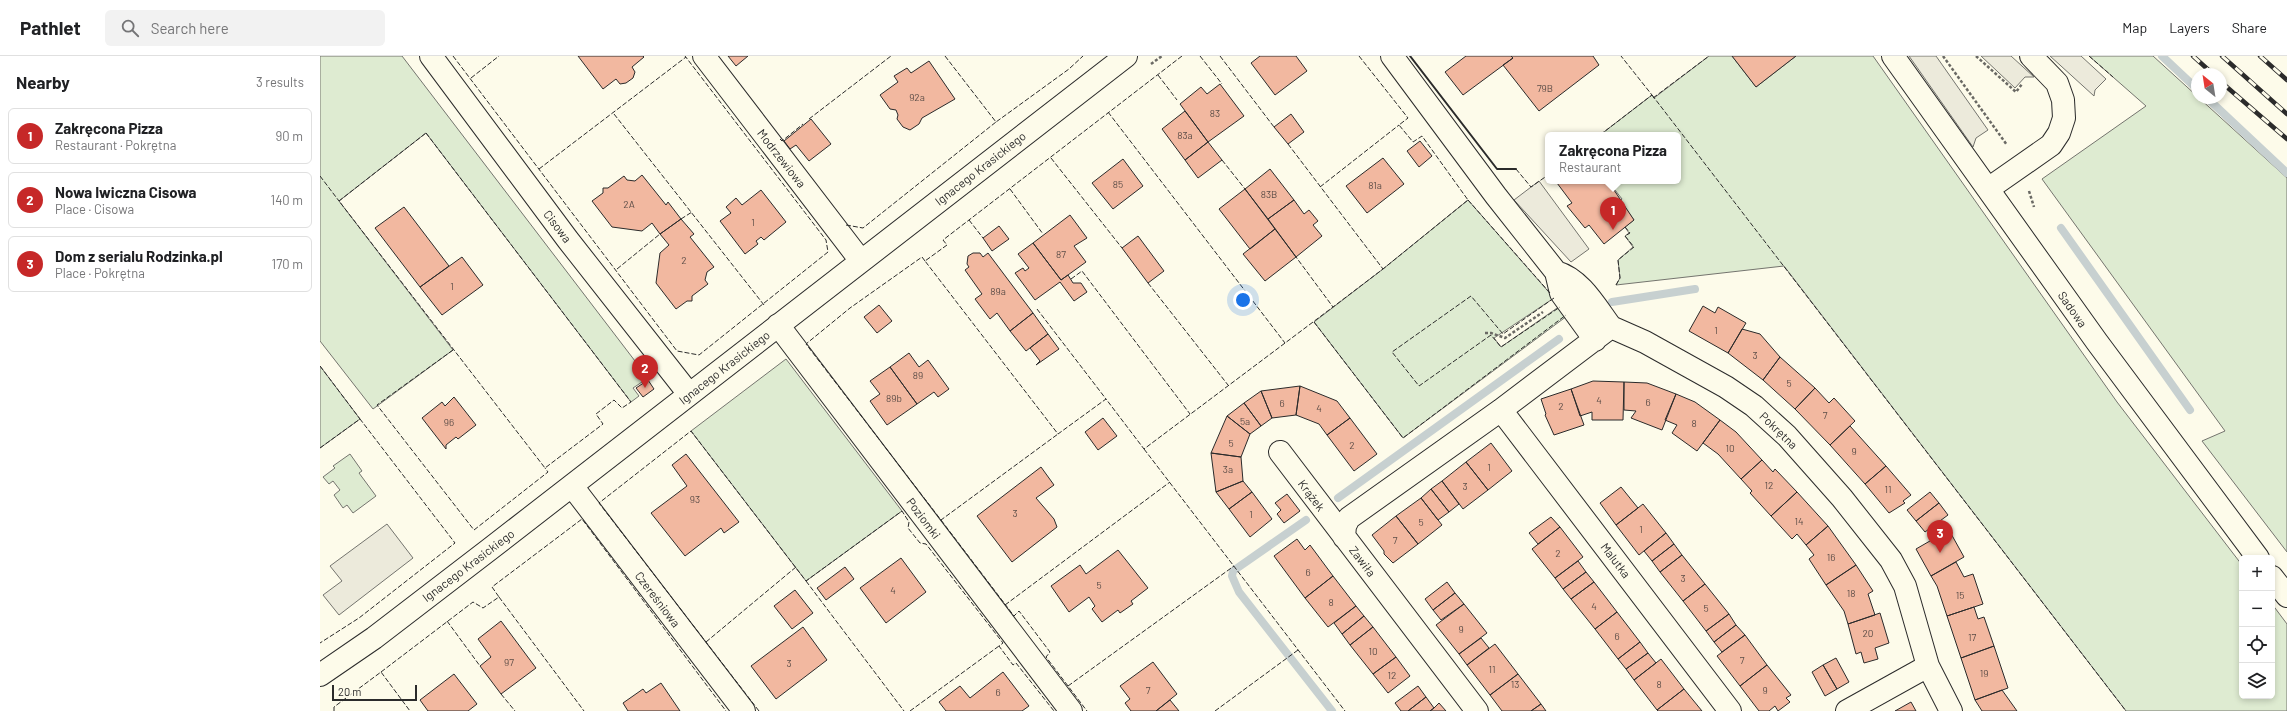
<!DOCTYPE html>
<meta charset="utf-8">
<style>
:root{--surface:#fff;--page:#f2f2f2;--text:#202124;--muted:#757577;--line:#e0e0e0;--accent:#c62828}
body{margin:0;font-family:Barlow,sans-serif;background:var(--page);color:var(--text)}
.controls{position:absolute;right:12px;bottom:12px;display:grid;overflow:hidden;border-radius:6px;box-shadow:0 2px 6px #0003}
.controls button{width:36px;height:36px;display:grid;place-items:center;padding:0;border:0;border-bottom:1px solid var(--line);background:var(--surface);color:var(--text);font:20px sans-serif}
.compass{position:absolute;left:1871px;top:12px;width:36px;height:36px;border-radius:50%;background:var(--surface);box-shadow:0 2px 6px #0003;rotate:330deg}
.scale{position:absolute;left:12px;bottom:10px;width:85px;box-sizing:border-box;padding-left:4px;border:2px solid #2b2b2b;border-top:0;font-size:11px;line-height:14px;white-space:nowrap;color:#2b2b2b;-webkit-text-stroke:3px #fdfbea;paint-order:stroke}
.you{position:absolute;left:923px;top:244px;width:14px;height:14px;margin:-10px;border:3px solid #fff;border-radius:50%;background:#1a73e8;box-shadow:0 0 0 6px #1a73e833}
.badge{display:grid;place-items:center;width:26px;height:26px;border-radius:50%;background:var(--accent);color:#fff;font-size:13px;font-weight:700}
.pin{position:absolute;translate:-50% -33px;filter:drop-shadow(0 1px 2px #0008)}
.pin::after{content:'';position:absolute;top:21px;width:14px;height:12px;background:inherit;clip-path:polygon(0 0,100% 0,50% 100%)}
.popup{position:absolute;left:1225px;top:76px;width:136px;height:52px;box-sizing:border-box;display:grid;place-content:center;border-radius:6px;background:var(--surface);filter:drop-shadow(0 1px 3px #0005);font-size:13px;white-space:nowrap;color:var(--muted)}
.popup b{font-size:15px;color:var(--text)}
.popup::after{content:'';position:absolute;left:50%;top:100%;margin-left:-8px;border:8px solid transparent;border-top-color:var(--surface)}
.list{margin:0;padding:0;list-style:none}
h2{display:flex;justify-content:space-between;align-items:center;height:52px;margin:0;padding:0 16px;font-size:17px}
h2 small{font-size:13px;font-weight:400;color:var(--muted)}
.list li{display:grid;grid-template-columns:26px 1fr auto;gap:12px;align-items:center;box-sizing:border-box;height:56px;margin:0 8px 8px;padding:0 8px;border:1px solid var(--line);border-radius:6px}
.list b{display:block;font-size:15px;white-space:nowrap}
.list p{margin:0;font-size:13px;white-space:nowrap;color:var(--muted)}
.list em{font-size:13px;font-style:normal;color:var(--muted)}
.icon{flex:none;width:22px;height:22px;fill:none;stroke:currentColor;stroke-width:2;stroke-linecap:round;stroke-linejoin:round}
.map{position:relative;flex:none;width:1967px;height:655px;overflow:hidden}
header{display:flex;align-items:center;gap:24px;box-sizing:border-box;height:56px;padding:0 20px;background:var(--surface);border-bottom:1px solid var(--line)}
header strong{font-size:19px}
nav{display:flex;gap:22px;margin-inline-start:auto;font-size:14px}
.search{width:280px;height:36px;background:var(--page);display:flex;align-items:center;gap:10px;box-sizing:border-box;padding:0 14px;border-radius:6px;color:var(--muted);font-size:15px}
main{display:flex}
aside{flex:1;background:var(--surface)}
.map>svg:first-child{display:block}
.green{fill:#deebd1;stroke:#74746e}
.parking{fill:#eceadb;stroke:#74746e}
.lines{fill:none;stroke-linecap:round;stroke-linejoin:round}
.stream{stroke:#c7d0d0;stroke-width:8}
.building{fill:#f2b8a0;stroke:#2b2b2b}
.minor-casing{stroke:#2b2b2b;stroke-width:24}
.path{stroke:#6a6964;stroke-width:2.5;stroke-dasharray:3 2;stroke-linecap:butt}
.minor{stroke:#fdfbea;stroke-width:22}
.rail-casing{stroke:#2b2b2b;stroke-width:4.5}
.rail{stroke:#fdfbea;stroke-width:3;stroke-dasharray:9;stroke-linecap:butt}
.fence{stroke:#2b2b2b;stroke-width:1;stroke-dasharray:5 2;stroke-linecap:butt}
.wall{stroke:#2b2b2b;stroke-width:2}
.labels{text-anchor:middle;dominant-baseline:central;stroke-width:3;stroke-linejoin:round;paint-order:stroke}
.number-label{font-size:10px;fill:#5d4e48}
.street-label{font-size:12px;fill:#2b2b2b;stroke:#fdfbea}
</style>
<header>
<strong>Pathlet</strong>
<div class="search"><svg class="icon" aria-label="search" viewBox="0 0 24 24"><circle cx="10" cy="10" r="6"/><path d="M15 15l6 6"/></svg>Search here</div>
<nav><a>Map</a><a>Layers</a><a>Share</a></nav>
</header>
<main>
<aside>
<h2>Nearby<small>3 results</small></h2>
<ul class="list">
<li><span class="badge">1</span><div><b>Zakręcona Pizza</b><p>Restaurant · Pokrętna</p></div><em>90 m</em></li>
<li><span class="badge">2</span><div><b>Nowa Iwiczna Cisowa</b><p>Place · Cisowa</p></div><em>140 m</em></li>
<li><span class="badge">3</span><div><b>Dom z serialu Rodzinka.pl</b><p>Place · Pokrętna</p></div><em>170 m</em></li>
</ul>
</aside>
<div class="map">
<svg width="1967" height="655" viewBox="0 0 1967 655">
<rect width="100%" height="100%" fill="#fdfbea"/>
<path class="green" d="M 0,0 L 82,0 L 328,322 L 313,332 L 319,340 L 311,346 L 106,77 L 19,145 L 133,294 L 53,353 L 0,285 Z
M 1389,0 L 1412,0 L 1436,31 L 1476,0 L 1553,0 L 1797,346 L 1922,509 L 1922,640 L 1952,640 L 1952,548 L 1967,568 L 1967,655 L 1806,655 L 1464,210 L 1296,229 L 1300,222 L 1298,204 L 1313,191 L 1305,180 L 1309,177 L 1305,171 L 1314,164 L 1300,145 L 1302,143 L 1288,125 L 1358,125 L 1358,79 L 1280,79 L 1332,39 L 1334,42 Z
M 1769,0 L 1833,0 L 1967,122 L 1967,496 L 1882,385 L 1905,375 L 1722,123 L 1826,50 Z
M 1148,144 L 1234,242 L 1174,282 L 1181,291 L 1240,250 L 1247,260 L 1083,382 L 994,266 L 1063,213 Z
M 466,303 L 582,455 L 486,525 L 371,375 Z
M 0,310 L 40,363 L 0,392 Z
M 30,398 L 42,415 L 39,417 L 56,440 L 33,457 L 27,449 L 23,452 L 14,439 L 20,434 L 13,425 L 9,428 L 3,421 L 15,412 L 13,410 Z"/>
<path class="parking" d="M 1589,0 L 1616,0 L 1668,74 L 1656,82 L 1653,91 Z
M 1661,0 L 1691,0 L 1714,21 L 1705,21 L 1695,32 Z
M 1730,0 L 1761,0 L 1786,23 L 1775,34 L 1774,40 Z
M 1219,125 L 1269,193 L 1251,206 L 1194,144 Z
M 67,468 L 93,502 L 19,559 L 3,539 L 22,525 L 10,510 Z"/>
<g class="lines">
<path class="stream" d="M 1842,0 L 1877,33
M 1887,42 L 1967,117
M 1741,172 L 1870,354
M 1292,246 L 1375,233
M 1018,442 L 1239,283
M 986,464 L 913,515 L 912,520 L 919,536 L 1012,655"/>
</g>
<path class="building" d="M 258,0 L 323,0 L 324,1 L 312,11 L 315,16 L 313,22 L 306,27 L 300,28 L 296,23 L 283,33 Z
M 408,0 L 428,0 L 416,10 Z
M 940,0 L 976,0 L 987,15 L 955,39 L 931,7 Z
M 1146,0 L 1191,0 L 1193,2 L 1143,39 L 1125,16 Z
M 1191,0 L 1273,0 L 1279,9 L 1219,55 L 1183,9 L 1193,2 Z
M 1412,0 L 1476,0 L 1436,31 Z
M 609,5 L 635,43 L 602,62 L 599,68 L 590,74 L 583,71 L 577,63 L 578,59 L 576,54 L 570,53 L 560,39 L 578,26 L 574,20 L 587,12 L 591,17 Z
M 900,28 L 924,60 L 888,86 L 860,48 L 881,31 L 887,38 Z
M 865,55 L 888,86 L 865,104 L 842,73 Z
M 971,58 L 984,76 L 968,88 L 954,71 Z
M 491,63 L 511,88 L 489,105 L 476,89 L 470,93 L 464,85 Z
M 1100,85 L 1112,100 L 1099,111 L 1087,95 Z
M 888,86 L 902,104 L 878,122 L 865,104 Z
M 1063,102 L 1084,128 L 1047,157 L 1026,130 Z
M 803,103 L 823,130 L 793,153 L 772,127 Z
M 950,113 L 974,144 L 948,163 L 925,133 Z
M 322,119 L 346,149 L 348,146 L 361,163 L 340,178 L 332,167 L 322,175 L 292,171 L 272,145 L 283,137 L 283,132 L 288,132 L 304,120 L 307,124 L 315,125 Z
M 1240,125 L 1288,125 L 1314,164 L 1284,188 L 1269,169 L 1265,172 L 1247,150 L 1252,147 L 1237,127 Z
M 925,133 L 955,173 L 930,193 L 899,153 Z
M 441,134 L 466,166 L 444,184 L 441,181 L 436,185 L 438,188 L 425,198 L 400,165 L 411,157 L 406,151 L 416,142 L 422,149 Z
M 974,144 L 984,158 L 989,154 L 998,165 L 993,169 L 1002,180 L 976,201 L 948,163 Z
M 84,151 L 129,210 L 100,231 L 55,172 Z
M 750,159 L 767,182 L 754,190 L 766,206 L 741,224 L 713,187 Z
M 361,163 L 374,178 L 370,181 L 394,211 L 387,216 L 385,224 L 388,228 L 372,240 L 372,245 L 367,245 L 356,253 L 336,227 L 340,197 L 349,189 L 340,178 Z
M 679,170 L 689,183 L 672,195 L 663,182 Z
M 955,173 L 976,201 L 945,225 L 923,198 Z
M 818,180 L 844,215 L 828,227 L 802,192 Z
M 713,187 L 741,224 L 748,219 L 753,227 L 761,227 L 767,236 L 754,245 L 740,226 L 715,244 L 695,217 L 703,212 L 705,215 L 709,212 L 698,198 Z
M 653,197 L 660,197 L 663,201 L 668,197 L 713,257 L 690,275 L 677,257 L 670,263 L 655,243 L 662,238 L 645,214 L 649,211 L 647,208 L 648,200 Z
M 142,201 L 163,229 L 122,259 L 100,231 Z
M 559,249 L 572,265 L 557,277 L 544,261 Z
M 1383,250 L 1395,257 L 1398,251 L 1426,267 L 1408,297 L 1369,275 Z
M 713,257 L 728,278 L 706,295 L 690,275 Z
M 1422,273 L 1440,278 L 1460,301 L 1443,324 L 1408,297 Z
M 728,278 L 739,293 L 716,309 L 720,305 L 710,292 Z
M 589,297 L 599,311 L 608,304 L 629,333 L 618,341 L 614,336 L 597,348 L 570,311 Z
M 1460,301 L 1495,332 L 1475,353 L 1443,324 Z
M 570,311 L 597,348 L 567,369 L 550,345 L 560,338 L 550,325 Z
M 328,324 L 334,333 L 323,341 L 316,332 Z
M 1273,325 L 1304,326 L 1303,364 L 1272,364 L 1272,356 L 1260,360 L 1251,333 Z
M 1304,326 L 1327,327 L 1356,338 L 1342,374 L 1311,362 L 1316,355 L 1304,354 Z
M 980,330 L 1017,345 L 1030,362 L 1007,379 L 999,368 L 976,359 Z
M 980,330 L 976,359 L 952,362 L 941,335 Z
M 1495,332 L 1509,347 L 1514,342 L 1535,365 L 1510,389 L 1475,353 Z
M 1251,333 L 1264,369 L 1234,379 L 1225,359 L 1226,358 L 1221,343 Z
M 941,335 L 952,362 L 941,370 L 924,347 Z
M 1356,338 L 1375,346 L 1400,364 L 1377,395 L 1352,377 L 1357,369 L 1345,364 Z
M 134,341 L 156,369 L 138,383 L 136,381 L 126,389 L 126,393 L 102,362 L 122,346 L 125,350 Z
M 924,347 L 941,370 L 930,378 L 907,360 Z
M 907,360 L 930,378 L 921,401 L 891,397 Z
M 783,362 L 797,380 L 778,394 L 765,376 Z
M 1030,362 L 1057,398 L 1034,415 L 1007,379 Z
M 1400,364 L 1416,376 L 1442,404 L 1421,423 L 1398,398 L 1383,387 Z
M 1530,370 L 1566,410 L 1545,428 L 1510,389 Z
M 1171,387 L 1192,415 L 1168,434 L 1146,406 Z
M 891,397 L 921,401 L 923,425 L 896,436 Z
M 366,398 L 419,466 L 404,477 L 401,472 L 365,500 L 331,457 L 367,430 L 352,409 Z
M 1442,404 L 1453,416 L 1455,413 L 1477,436 L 1451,460 L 1430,437 L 1432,435 L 1421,423 Z
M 1146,406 L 1168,434 L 1143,453 L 1122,425 Z
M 1566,410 L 1591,439 L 1583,445 L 1585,447 L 1569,457 L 1545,428 Z
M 721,411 L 734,429 L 716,442 L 734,463 L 737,471 L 692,506 L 657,460 Z
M 923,425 L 932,436 L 909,453 L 896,436 Z
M 1122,425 L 1139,448 L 1129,456 L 1111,433 Z
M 1301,431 L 1318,452 L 1296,469 L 1280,447 Z
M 1111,433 L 1129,456 L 1118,464 L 1101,442 Z
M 932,436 L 952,463 L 930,481 L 909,453 Z
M 1477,436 L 1508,470 L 1486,489 L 1477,478 L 1472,483 L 1451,460 Z
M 1610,436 L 1619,447 L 1596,465 L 1587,454 Z
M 967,438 L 980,455 L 964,467 L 957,458 L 961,454 L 955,447 Z
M 1101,442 L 1122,469 L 1098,488 L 1076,460 Z
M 1619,447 L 1628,459 L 1605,476 L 1596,465 Z
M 1323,448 L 1346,477 L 1319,499 L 1296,469 Z
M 1076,460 L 1098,488 L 1073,507 L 1064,498 L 1064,495 L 1052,479 Z
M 1231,461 L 1240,471 L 1218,488 L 1209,477 Z
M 1508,470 L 1536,509 L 1506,529 L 1489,503 L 1494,499 L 1486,489 Z
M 1240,471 L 1263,501 L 1235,522 L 1212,493 Z
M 1629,474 L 1644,501 L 1611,520 L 1596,493 Z
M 1346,477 L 1354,488 L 1332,505 L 1324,495 Z
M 977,483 L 985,494 L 990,489 L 1013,520 L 985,542 L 954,500 Z
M 1354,488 L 1362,499 L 1340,516 L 1332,505 Z
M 798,494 L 828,532 L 811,545 L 813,548 L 800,557 L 798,554 L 782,566 L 772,553 L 775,550 L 769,541 L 749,556 L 731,530 L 760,509 L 766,518 Z
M 1362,499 L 1385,528 L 1363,545 L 1340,516 Z
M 581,502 L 606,536 L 566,567 L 540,532 Z
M 1258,505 L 1266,516 L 1243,533 L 1235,522 Z
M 1636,506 L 1644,521 L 1653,518 L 1663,548 L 1627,560 L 1617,530 L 1611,520 Z
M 1536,509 L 1553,535 L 1548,538 L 1555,559 L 1528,568 L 1524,555 L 1506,529 Z
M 525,511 L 534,523 L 506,544 L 497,532 Z
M 1266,516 L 1274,526 L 1251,543 L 1243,533 Z
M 1013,520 L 1036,550 L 1008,571 L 985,542 Z
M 1127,526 L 1135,537 L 1113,554 L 1105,543 Z
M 1274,526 L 1297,556 L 1275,573 L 1251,543 Z
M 1385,528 L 1409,558 L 1386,575 L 1363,545 Z
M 475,534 L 493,557 L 472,573 L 454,550 Z
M 1135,537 L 1144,548 L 1121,564 L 1113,554 Z
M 1144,548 L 1167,577 L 1139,598 L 1116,569 Z
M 1036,550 L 1044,560 L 1022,578 L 1014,567 Z
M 1654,551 L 1658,563 L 1664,561 L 1674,590 L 1641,602 L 1627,560 Z
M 1297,556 L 1320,586 L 1298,603 L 1275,573 Z
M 1560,557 L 1569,587 L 1555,592 L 1558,603 L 1544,607 L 1541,596 L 1536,598 L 1528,568 Z
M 1409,558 L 1416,569 L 1394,586 L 1386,575 Z
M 1044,560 L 1053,571 L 1030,589 L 1022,578 Z
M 181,565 L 216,612 L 181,638 L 160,610 L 171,601 L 158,583 Z
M 1416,569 L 1425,579 L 1402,596 L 1394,586 Z
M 483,571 L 507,604 L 456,643 L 431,610 Z
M 1053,571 L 1076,601 L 1053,618 L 1030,589 Z
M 1425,579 L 1447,609 L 1420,630 L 1397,600 Z
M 1161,582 L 1169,592 L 1147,609 L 1139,598 Z
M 1320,586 L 1328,597 L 1306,613 L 1298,603 Z
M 1175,588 L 1198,618 L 1170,639 L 1147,609 Z
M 1674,590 L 1688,632 L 1655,644 L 1641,602 Z
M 1328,597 L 1336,607 L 1314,624 L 1306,613 Z
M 1076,601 L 1090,620 L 1068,637 L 1053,618 Z
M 1516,602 L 1529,626 L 1517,633 L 1503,609 Z
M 1341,603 L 1364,633 L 1337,654 L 1314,624 Z
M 833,606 L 857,638 L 836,655 L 811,655 L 805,647 L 810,643 L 800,630 Z
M 1447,609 L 1471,639 L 1466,642 L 1470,646 L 1458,655 L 1455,650 L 1449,655 L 1439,655 L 1420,630 Z
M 1503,609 L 1517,633 L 1505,640 L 1492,616 Z
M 683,616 L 709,650 L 702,655 L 626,655 L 619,646 L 640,630 L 650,642 Z
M 134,618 L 157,648 L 148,655 L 108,655 L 100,644 Z
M 1198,618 L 1221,648 L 1211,655 L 1182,655 L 1170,639 Z
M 341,627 L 360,655 L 308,655 L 303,647 L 323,633 L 326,637 Z
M 1098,630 L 1106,641 L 1088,655 L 1081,655 L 1075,647 Z
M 1364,633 L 1382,655 L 1338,655 L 1337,654 Z
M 1682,634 L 1697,655 L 1662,655 L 1655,644 Z
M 1106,641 L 1114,652 L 1110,655 L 1088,655 Z
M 850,644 L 859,655 L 836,655 Z
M 1591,646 L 1596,655 L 1575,655 Z
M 1119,647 L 1126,655 L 1110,655 L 1114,652 Z
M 1221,648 L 1226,655 L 1211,655 Z"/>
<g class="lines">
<g class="minor-casing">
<path id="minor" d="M 111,0 L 248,184 L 369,338
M 384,0 L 541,205
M 1072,0 L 1176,140 L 1236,216 L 1241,237 L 1275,284
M 1573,0 L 1777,286 L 1938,502
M 1668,133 L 1731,89 L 1739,77 L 1744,62 L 1743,44 L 1737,27 L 1711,0
M 1236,216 C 1261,223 1276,251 1291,271
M 458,269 L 751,655
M 1181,354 L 1410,655
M 960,396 L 1157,655
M 252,430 L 424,655
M 1024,481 L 1025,470 L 1029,462 L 1181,354 L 1291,271 L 1325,286 L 1406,331 L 1434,350 L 1467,380 L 1522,442 L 1571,504 L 1585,530 L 1608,610 L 1631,655
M 1952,521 L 1967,540
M 0,619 L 54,582 L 170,493 L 806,0
M 1527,655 L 1608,610"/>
</g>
<path class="path" d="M 1623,0 L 1687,89
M 1656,0 L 1696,36 L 1702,28
M 831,8 L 842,0
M 1709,135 L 1714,151
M 1165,277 L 1171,277 L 1185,282 L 1223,256"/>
<use href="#minor" class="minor"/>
<g class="rail-casing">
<path id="rail" d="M 1873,0 L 1893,18
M 1902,0 L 1967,58
M 1940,0 L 1967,24
M 1901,26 L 1967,83"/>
</g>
<use href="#rail" class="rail"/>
<path class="fence" d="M 133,0 L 357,295 L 379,299 L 508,196 L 506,184 L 365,0
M 625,0 L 676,66 L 749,13 L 763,0
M 862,0 L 623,184 L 627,189 L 605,205 L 738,378 L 786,343 L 824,393 L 1013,251
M 880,0 L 902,28
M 900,0 L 954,71
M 1039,0 L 1088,62 L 1079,69 L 1093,86 L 1102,80 L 1148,144 L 1063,213
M 1769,0 L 1793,21
M 838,19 L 857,44
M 151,22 L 179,0
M 1332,39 L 1806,655
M 1333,42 L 1389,0
M 788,56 L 965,287
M 294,58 L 444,249
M 489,63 L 571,0
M 106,77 L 311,346 L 302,352 L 294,344 L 276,358 L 283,368 L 225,412 L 19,145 Z
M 1280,79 L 1332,39 L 1301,0
M 460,83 L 462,85 L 483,68
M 968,88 L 1063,213 L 1013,251 L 976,201
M 731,102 L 802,192
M 902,104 L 925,133
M 219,113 L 366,1
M 1196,113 L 1211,131 L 1228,119
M 0,120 L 19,145
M 1000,131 L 1079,69
M 690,133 L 723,178
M 1148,144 L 1230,237
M 361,163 L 372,156
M 649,164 L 663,182
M 526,169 L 543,172 L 676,66
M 605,205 L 602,201 L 530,252 L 486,288 L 621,464 L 738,378
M 297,213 L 340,178
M 751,223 L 762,215 L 870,358
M 828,227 L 908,329
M 1296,229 L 1300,222 L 1298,204 L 1314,191 L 1305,180 L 1310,177 L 1305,171
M 1234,242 L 1183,278 L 1151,240 L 1072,296 L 1099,330 L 1171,279 L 1181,291 L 1240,251
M 717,253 L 786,343
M 994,266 L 1083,382 L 1246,259
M 133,294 L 57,349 L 154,474 L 228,416 L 225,412
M 0,310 L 40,363
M 0,392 L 40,363 L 135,487 L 39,562 L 0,587
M 824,393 L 1025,655
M 621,464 L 694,560 L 699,555 L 730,596 L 726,601 L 767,655
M 486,525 L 584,655
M 179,541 L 264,655
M 685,549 L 850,426
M 127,565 L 160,610
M 386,586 L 476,511
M 61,616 L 153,546 L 163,552 L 179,541 L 172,531 L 262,463 L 406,655
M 748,630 L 914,510
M 181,638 L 195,655
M 14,655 L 14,651 L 61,616 L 90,655
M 439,655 L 279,447 L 371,375 L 486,525 L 582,455 L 589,466 L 588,472 L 600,487 L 606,488 L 683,587 L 679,590 L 693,609 L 696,607 L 734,655
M 590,655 L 679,590
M 895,655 L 978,594"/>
<path class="wall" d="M 1090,0 L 1177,113 L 1196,113"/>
</g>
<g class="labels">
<g class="number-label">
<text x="1225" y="32">79B</text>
<text x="597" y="41">92a</text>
<text x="895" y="57">83</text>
<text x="865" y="79">83a</text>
<text x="798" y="128">85</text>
<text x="1055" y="129">81a</text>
<text x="949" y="138">83B</text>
<text x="309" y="148">2A</text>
<text x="433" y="166">1</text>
<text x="741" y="198">87</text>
<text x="364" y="204">2</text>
<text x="132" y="230">1</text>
<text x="678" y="235">89a</text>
<text x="1396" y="274">1</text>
<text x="1435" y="299">3</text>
<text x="598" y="319">89</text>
<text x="1469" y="327">5</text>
<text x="574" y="342">89b</text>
<text x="1279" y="344">4</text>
<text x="1328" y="346">6</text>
<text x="962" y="347">6</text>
<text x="1241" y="350">2</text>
<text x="999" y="352">4</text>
<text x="1505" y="359">7</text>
<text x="925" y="365">5a</text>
<text x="129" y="366">96</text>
<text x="1374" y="367">8</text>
<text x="911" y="387">5</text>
<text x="1032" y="389">2</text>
<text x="1410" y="392">10</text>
<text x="1534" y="395">9</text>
<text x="1169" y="411">1</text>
<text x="908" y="413">3a</text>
<text x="1449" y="429">12</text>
<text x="1145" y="430">3</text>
<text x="1568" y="433">11</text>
<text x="375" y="443">93</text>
<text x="695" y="457">3</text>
<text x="931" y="458">1</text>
<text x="1479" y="465">14</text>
<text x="1101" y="466">5</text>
<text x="1321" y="473">1</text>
<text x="1075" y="484">7</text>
<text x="1238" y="497">2</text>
<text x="1511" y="501">16</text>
<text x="988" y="516">6</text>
<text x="1363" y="522">3</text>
<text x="779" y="529">5</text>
<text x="573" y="534">4</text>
<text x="1531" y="537">18</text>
<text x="1640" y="539">15</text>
<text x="1011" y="546">8</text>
<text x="1274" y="550">4</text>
<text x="1386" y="552">5</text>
<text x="1141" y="573">9</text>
<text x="1548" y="577">20</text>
<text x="1297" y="580">6</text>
<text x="1652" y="581">17</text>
<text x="1053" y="595">10</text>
<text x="1422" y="604">7</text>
<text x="189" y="606">97</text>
<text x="469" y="607">3</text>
<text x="1172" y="613">11</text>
<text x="1664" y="617">19</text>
<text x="1072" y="619">12</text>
<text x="1195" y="628">13</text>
<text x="1339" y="628">8</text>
<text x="828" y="634">7</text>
<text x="1445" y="634">9</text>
<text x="678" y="636">6</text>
</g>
<g class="street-label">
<text transform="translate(462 102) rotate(52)">Modrzewiowa</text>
<text transform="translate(660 112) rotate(-38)">Ignacego Krasickiego</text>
<text transform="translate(238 170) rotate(53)">Cisowa</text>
<text transform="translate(1753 253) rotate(55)">Sadowa</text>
<text transform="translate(404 311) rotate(-38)">Ignacego Krasickiego</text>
<text transform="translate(1459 374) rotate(44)">Pokrętna</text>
<text transform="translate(992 439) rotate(53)">Krążek</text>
<text transform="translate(604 462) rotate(53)">Poziomki</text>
<text transform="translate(1296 504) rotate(53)">Malutka</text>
<text transform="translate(1043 505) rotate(53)">Zawiła</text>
<text transform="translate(148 509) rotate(-37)">Ignacego Krasickiego</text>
<text transform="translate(338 543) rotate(53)">Czereśniowa</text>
</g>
</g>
</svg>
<div class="controls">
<button>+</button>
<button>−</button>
<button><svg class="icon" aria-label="locate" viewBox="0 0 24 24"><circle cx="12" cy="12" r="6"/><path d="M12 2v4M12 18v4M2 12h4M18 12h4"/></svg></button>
<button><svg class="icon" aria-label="layers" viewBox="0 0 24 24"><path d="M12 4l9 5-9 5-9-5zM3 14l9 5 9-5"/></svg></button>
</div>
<svg class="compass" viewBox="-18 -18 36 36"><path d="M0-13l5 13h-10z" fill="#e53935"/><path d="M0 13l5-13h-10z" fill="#757577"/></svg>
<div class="scale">20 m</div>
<div class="you"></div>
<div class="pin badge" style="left:1293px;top:174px">1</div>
<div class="popup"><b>Zakręcona Pizza</b>Restaurant</div>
<div class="pin badge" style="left:325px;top:332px">2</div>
<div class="pin badge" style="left:1620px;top:497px">3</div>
</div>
</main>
